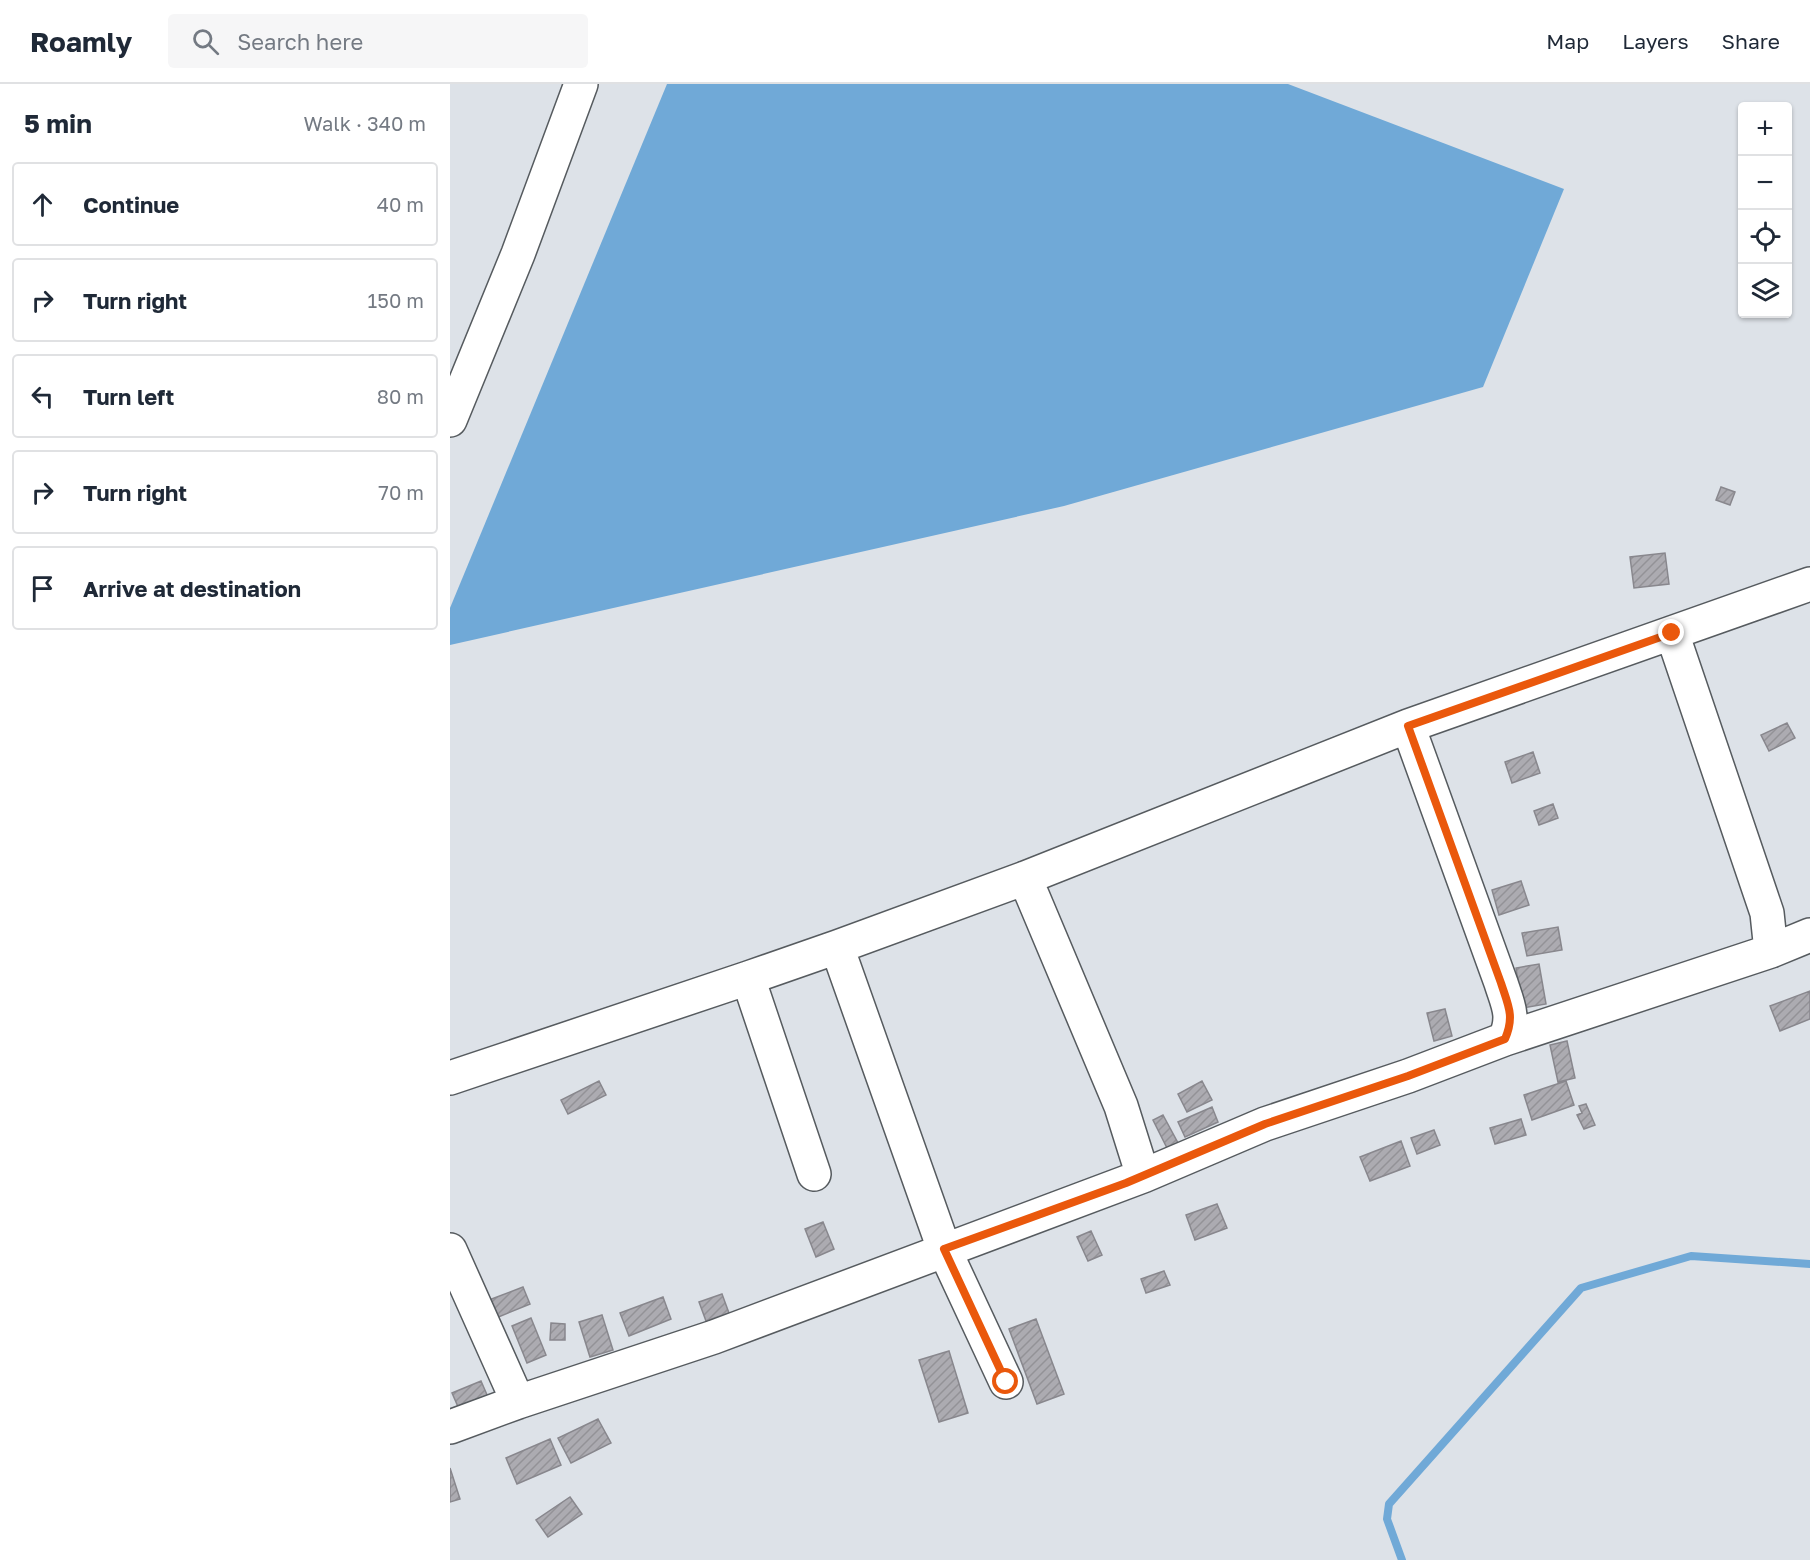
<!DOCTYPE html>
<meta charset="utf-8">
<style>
:root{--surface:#fff;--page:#f6f6f7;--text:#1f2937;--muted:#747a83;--line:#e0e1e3}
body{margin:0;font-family:"Golos Text",sans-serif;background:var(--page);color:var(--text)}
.controls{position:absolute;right:18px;top:18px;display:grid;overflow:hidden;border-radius:6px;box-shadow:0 2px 4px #0004}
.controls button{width:54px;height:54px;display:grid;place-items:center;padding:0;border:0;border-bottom:2px solid var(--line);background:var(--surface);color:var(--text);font:30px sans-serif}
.stop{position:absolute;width:18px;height:18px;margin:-14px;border:4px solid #ea580c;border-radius:50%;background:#fff}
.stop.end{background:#ea580c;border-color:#fff;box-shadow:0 2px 6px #0008}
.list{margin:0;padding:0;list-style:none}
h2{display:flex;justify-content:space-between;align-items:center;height:78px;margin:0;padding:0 24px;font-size:26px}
h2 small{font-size:20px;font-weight:400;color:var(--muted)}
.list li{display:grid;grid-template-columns:39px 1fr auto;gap:18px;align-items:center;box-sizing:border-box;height:84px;margin:0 12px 12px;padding:0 12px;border:2px solid var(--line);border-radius:6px}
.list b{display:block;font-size:22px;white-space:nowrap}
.list em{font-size:20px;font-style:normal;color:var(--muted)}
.icon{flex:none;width:33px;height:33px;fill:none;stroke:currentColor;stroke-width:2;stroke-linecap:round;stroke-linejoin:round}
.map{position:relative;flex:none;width:1360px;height:1476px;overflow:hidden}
header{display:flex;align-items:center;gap:36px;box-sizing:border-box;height:84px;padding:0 30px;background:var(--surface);border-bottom:2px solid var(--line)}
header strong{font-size:28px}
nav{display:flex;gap:33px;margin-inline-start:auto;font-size:21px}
.search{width:420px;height:54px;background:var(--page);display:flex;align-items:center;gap:15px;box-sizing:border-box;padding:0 21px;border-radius:6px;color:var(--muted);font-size:22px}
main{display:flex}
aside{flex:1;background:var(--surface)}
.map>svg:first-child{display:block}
.water{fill:#70a9d7}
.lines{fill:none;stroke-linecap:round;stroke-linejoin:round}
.stream{stroke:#70a9d7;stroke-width:8}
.building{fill:url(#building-hatch);stroke:#88878d;stroke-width:1.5}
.minor-casing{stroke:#565b5f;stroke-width:36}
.minor{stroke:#fff;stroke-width:33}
.route{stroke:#ea580c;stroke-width:8}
</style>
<header>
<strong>Roamly</strong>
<div class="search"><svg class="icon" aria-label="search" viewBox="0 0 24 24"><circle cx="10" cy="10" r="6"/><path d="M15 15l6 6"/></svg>Search here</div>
<nav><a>Map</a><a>Layers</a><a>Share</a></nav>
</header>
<main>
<aside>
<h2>5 min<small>Walk · 340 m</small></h2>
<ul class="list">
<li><svg class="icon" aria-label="ahead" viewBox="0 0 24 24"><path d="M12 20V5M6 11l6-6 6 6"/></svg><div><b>Continue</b></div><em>40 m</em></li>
<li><svg class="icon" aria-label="right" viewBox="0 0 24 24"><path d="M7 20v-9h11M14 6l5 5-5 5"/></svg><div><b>Turn right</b></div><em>150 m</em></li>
<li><svg class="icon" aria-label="left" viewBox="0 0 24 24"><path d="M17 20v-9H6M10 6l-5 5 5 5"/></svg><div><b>Turn left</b></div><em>80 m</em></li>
<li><svg class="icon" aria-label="right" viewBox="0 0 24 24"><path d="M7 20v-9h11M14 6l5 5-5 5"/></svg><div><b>Turn right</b></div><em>70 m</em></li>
<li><svg class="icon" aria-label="arrive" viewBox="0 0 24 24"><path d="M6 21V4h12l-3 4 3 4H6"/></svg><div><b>Arrive at destination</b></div></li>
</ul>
</aside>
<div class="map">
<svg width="1360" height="1476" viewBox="0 0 1360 1476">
<defs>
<pattern id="building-hatch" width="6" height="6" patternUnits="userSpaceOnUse" patternTransform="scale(1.5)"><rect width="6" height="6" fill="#acabb1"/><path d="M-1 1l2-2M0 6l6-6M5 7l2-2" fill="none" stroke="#939297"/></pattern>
</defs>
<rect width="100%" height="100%" fill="#dde2e8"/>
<path class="water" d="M 217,0 L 838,0 L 1114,105 L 1033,303 L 614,422 L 0,561 L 0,524 Z"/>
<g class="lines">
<path class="stream" d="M 952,1476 L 937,1435 L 939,1420 L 1131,1204 L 1241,1172 L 1360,1180"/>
</g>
<path class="building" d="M 1271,403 L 1285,408 L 1280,421 L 1266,416 Z
M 1215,469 L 1219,500 L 1184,504 L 1180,473 Z
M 1337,639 L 1345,654 L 1319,667 L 1311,651 Z
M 1083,668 L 1090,689 L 1062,699 L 1055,678 Z
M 1103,720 L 1108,734 L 1089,741 L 1084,727 Z
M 1071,797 L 1079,821 L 1049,831 L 1042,806 Z
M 1108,843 L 1112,866 L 1077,872 L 1072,849 Z
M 1089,880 L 1096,920 L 1072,924 L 1066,884 Z
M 1360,907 L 1360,935 L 1330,947 L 1320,922 Z
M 995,925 L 1002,952 L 984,957 L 977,929 Z
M 1117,957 L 1125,994 L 1108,998 L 1100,961 Z
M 149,997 L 156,1011 L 118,1030 L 111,1016 Z
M 752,997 L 762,1016 L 737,1028 L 728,1010 Z
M 1116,997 L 1124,1021 L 1082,1036 L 1074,1011 Z
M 1136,1020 L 1145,1041 L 1134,1045 L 1127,1031 L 1132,1029 L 1129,1022 Z
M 762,1023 L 768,1038 L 735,1053 L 728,1038 Z
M 713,1031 L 728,1059 L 717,1064 L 703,1036 Z
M 1071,1035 L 1076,1051 L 1045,1060 L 1040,1044 Z
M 984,1046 L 990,1061 L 967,1070 L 961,1054 Z
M 951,1057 L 960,1082 L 920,1097 L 910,1073 Z
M 767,1120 L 777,1144 L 745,1156 L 736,1131 Z
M 373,1138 L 384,1165 L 366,1173 L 355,1145 Z
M 641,1147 L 652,1171 L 638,1177 L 627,1153 Z
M 714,1187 L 720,1201 L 696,1209 L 691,1195 Z
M 73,1203 L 80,1220 L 46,1234 L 39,1216 Z
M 272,1210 L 279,1229 L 256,1237 L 249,1218 Z
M 213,1213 L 221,1235 L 179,1252 L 170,1229 Z
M 152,1231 L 163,1266 L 140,1273 L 129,1238 Z
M 81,1234 L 96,1271 L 77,1279 L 62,1242 Z
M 586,1235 L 614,1310 L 587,1320 L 559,1245 Z
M 101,1239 L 115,1240 L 115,1256 L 100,1256 Z
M 499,1267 L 518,1329 L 489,1338 L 469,1276 Z
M 31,1297 L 38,1313 L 9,1325 L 2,1309 Z
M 148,1335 L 161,1359 L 121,1379 L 108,1354 Z
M 100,1355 L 111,1381 L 67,1400 L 56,1374 Z
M 0,1384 L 10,1415 L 0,1418 Z
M 120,1413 L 132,1430 L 98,1453 L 86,1436 Z"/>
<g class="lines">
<g class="minor-casing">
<path id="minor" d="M 0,336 L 68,170 L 131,0
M 1222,549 L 1317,829 L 1321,867
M 958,642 L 1051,899 C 1058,921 1065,932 1055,955
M 387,863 L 494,1165 L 556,1298
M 298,894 L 364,1090
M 0,994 L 298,894 L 387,863 L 575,794 L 958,642 L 1360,500
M 693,1092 L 815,1040 L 958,992 L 1055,955 L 1321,867 L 1360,851
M 0,1166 L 68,1318
M 0,1343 L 68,1318 L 264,1253 L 693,1092 L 671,1022 L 575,794"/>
</g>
<use href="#minor" class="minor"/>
</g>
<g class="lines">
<path class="route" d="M 556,1298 L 494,1165 L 676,1099 L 815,1040 L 958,992 L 1055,955 C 1065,932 1058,921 1051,899 L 958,642 L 1222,549"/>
</g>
</svg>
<div class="controls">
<button>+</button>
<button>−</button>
<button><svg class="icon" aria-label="locate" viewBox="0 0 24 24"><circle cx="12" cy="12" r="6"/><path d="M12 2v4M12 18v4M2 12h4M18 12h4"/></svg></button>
<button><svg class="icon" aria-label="layers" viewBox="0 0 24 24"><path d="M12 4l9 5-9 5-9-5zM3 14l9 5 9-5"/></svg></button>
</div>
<div class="stop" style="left:556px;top:1298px"></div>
<div class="stop end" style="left:1222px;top:549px"></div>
</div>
</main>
